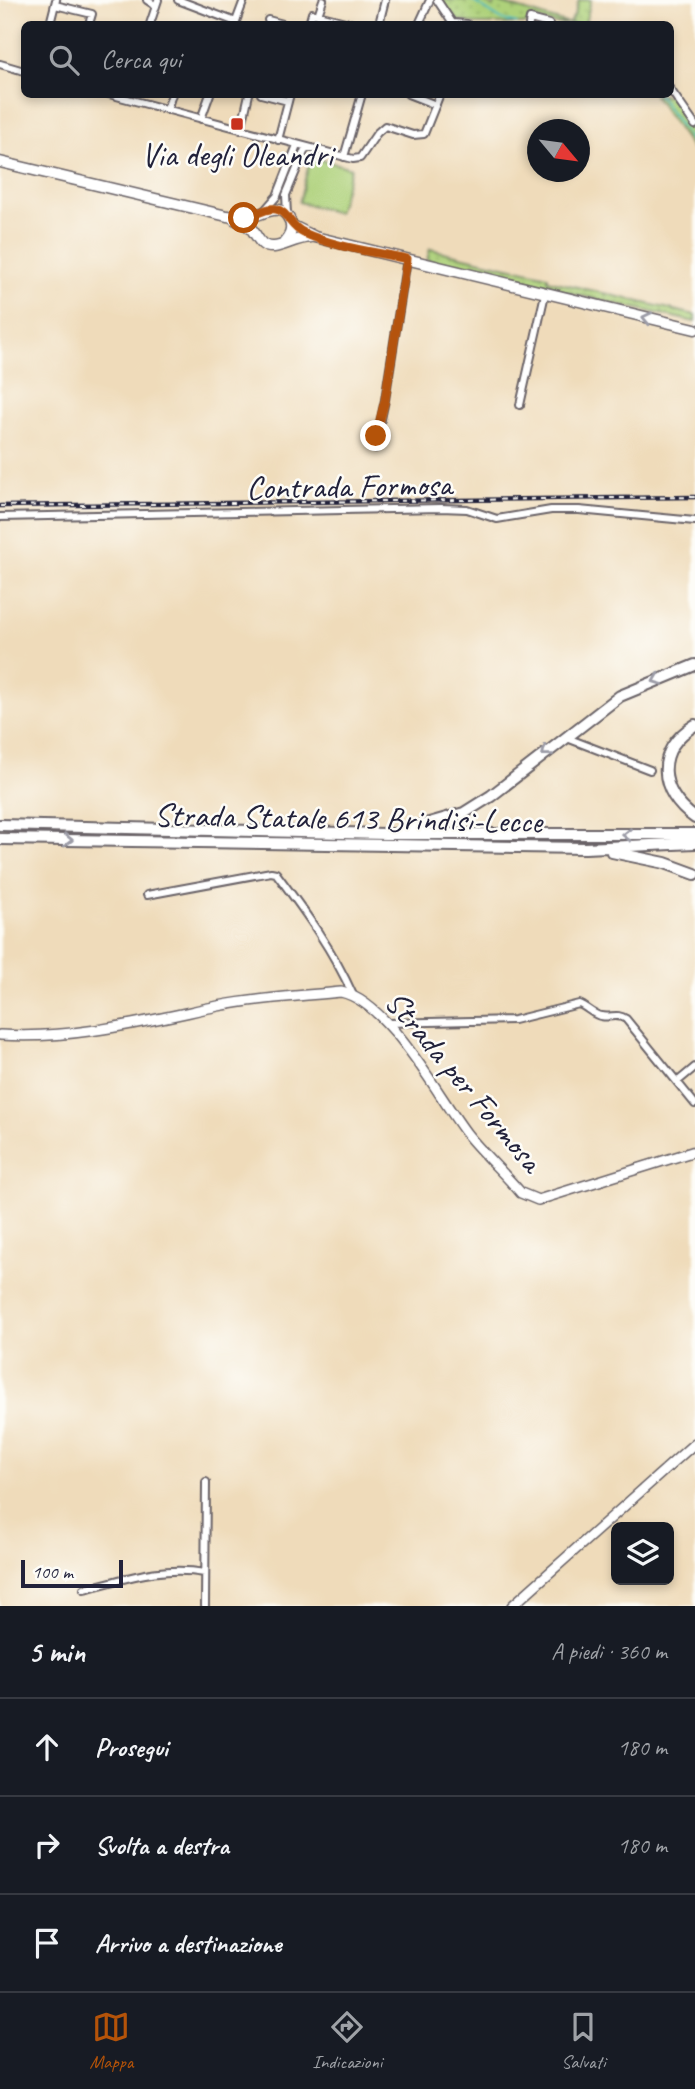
<!DOCTYPE html>
<html lang="it">
<meta charset="utf-8">
<style>
:root{--surface:#171b24;--page:#20242c;--text:#f1f3f6;--muted:#9ea1a6;--line:#363941;--accent:#b45309}
body{margin:0;font-family:Caveat,sans-serif;background:var(--page);color:var(--text)}
.controls{position:absolute;right:21px;bottom:21px;display:grid;overflow:hidden;border-radius:10px;box-shadow:0 4px 10px #0003}
.controls button{width:63px;height:63px;display:grid;place-items:center;padding:0;border:0;border-bottom:2px solid var(--line);background:var(--surface);color:var(--text);font:35px sans-serif}
.compass{position:absolute;left:527px;top:119px;width:63px;height:63px;border-radius:50%;background:var(--surface);box-shadow:0 4px 10px #0003;rotate:119deg}
.scale{position:absolute;left:21px;bottom:18px;width:102px;box-sizing:border-box;padding-left:7px;border:4px solid #22223b;border-top:0;font-size:19px;line-height:24px;white-space:nowrap;color:#22223b;-webkit-text-stroke:5px #fdfcf7;paint-order:stroke}
.stop{position:absolute;width:21px;height:21px;margin:-16px;border:5px solid #b45309;border-radius:50%;background:#fff}
.stop.end{background:#b45309;border-color:#fff;box-shadow:0 2px 7px #0008}
.list{margin:0;padding:0;list-style:none}
h2{display:flex;justify-content:space-between;align-items:center;height:91px;margin:0;padding:0 28px;font-size:30px}
h2 small{font-size:23px;font-weight:400;color:var(--muted)}
.list li{display:grid;grid-template-columns:46px 1fr auto;gap:21px;align-items:center;box-sizing:border-box;height:98px;padding:0 28px;border-top:2px solid var(--line)}
.list b{display:block;font-size:26px;white-space:nowrap}
.list em{font-size:23px;font-style:normal;color:var(--muted)}
.icon{flex:none;width:38px;height:38px;fill:none;stroke:currentColor;stroke-width:2;stroke-linecap:round;stroke-linejoin:round}
.map{position:relative;flex:none;width:695px;height:1606px;overflow:hidden}
.search{position:absolute;background:var(--surface);box-shadow:0 4px 10px #0003;left:21px;right:21px;top:21px;height:77px;display:flex;align-items:center;gap:18px;box-sizing:border-box;padding:0 24px;border-radius:10px;color:var(--muted);font-size:26px}
.sheet{height:385px;background:var(--surface)}
nav{display:flex;justify-content:space-around;align-items:center;box-sizing:border-box;height:98px;border-top:2px solid var(--line);background:var(--surface);font-size:19px;color:var(--muted)}
nav a{display:grid;justify-items:center;gap:4px}
nav .on{color:var(--accent)}
.map>svg:first-child{display:block}
.grass{fill:url(#grass-dots);stroke:#687a5a;stroke-width:2}
.park{fill:#aed17a;stroke:#687a5a;stroke-width:2}
.lines{fill:none;stroke-linecap:round;stroke-linejoin:round}
.stream{stroke:#4ebdc3;stroke-width:2}
.street-casing{stroke:#6a6367;stroke-width:10}
.secondary-casing{stroke:#6a6367;stroke-width:12}
.primary-casing{stroke:#6a6367;stroke-width:13}
.highway-casing{stroke:#6a6367;stroke-width:14}
.street{stroke:#fff;stroke-width:6}
.secondary{stroke:#fff;stroke-width:9}
.primary{stroke:#fff;stroke-width:10}
.highway{stroke:#fff;stroke-width:10}
.rail-casing{stroke:#22223b;stroke-width:4.5}
.rail{stroke:#fdfcf7;stroke-width:2;stroke-dasharray:5;stroke-linecap:butt}
.oneway{stroke:#9c9ca7}
.route{stroke:#b45309;stroke-width:9}
.poi-dot{fill:#c8321e;stroke:#fdfcf7;stroke-width:2.5}
.labels{text-anchor:middle;dominant-baseline:central;stroke-width:5;stroke-linejoin:round;paint-order:stroke}
.poi-label{font-size:33px;fill:#22223b;stroke:#fdfcf7}
.street-label{font-size:33px;fill:#22223b;stroke:#fdfcf7}
</style>
<div class="map">
<svg width="695" height="1606" viewBox="0 0 695 1606">
<defs>
<pattern id="grass-dots" width="8" height="8" patternUnits="userSpaceOnUse" patternTransform="scale(1.75)"><rect width="8" height="8" fill="#aed17a"/><path d="M2 2h.1M6 6h.1" fill="none" stroke="#95b36a" stroke-width="1.8" stroke-linecap="round"/></pattern>
</defs>
<rect width="100%" height="100%" fill="#fdfcf7"/>
<filter id="ink" filterUnits="userSpaceOnUse"><feTurbulence type="fractalNoise" baseFrequency=".0143" numOctaves="2"/><feDisplacementMap in="SourceGraphic" scale="14" xChannelSelector="R" yChannelSelector="G"/><feConvolveMatrix kernelMatrix="1 2 1 2 8 2 1 2 1" color-interpolation-filters="sRGB"/></filter>
<filter id="wash" filterUnits="userSpaceOnUse"><feTurbulence type="fractalNoise" baseFrequency=".00686" numOctaves="4" result="noise"/><feDisplacementMap in="SourceGraphic" scale="28" xChannelSelector="R" yChannelSelector="G"/><feGaussianBlur stdDeviation="1.57" result="paint"/><feColorMatrix in="noise" values="0 0 0 0 0 0 0 0 0 0 0 0 0 0 0 0 0 1.4 0 .05"/><feComposite in="paint" operator="in"/></filter>
<g filter="url(#wash)">
<rect width="100%" height="100%" fill="#efdbba"/>
<path class="grass" d="M 441,0 L 482,0 L 493,7 L 497,2 L 569,24 L 575,14 L 579,0 L 591,0 L 585,24 L 555,24 L 529,17 L 527,24 L 474,24 L 457,20 Z
M 654,95 L 671,96 L 695,130 L 695,153 Z
M 430,249 L 548,276 L 548,280 L 695,315 L 695,322 L 427,260 Z"/>
<path class="park" d="M 311,157 L 351,168 L 338,213 L 299,202 Z"/>
<g class="lines">
<path class="stream" d="M 471,0 L 502,20 L 517,24
M 658,94 L 695,147"/>
</g>
</g>
<g filter="url(#ink)">
<g class="lines">
<g class="street-casing">
<path id="street" d="M 147,0 L 156,6
M 178,0 L 236,22
M 437,0 L 453,24
M 55,5 L 92,14 L 89,24
M 318,15 L 353,24
M 268,20 L 283,24
M 453,23 L 467,24
M 50,24 L 56,0
M 150,24 L 158,0
M 235,24 L 244,0
M 309,24 L 312,13 L 318,15 L 323,0
M 379,24 L 385,0
M 419,24 L 430,0
M 529,24 L 530,19 L 549,24
M 0,64 L 24,71
M 670,89 L 695,125
M 109,94 L 353,159 L 360,158 L 377,133 L 385,126 L 413,135 L 424,134 L 440,94
M 261,94 L 288,101
M 408,94 L 436,105
M 167,110 L 172,94
M 201,119 L 210,94
M 241,130 L 249,94
M 278,140 L 290,94
M 344,157 L 362,94
M 264,211 L 277,196 L 297,145
M 287,214 L 286,195 L 306,147
M 520,405 L 545,294
M 375,448 L 385,400 L 407,259
M 0,517 L 441,508 L 467,509 L 497,519 L 551,510 L 579,510 L 695,521
M 567,738 L 650,770
M 147,895 L 271,872 L 276,873 C 305,912 333,950 353,995
M 387,1023 L 514,1020 L 579,1004 C 587,1007 593,1015 601,1016 C 612,1018 617,1013 626,1019 L 695,1104
M 677,1082 L 695,1067
M 84,1589 C 125,1579 161,1565 205,1573
M 205,1606 L 206,1482"/>
</g>
<g class="secondary-casing">
<path id="secondary" d="M 0,1035 C 73,1040 146,1021 218,1006 C 258,998 300,996 341,992 C 390,1003 437,1095 467,1134 C 483,1154 504,1173 521,1193 L 538,1200 L 695,1151
M 512,1606 L 695,1443"/>
</g>
<g class="primary-casing">
<path id="primary" d="M 0,162 L 227,216 C 235,217 243,218 250,217 C 264,214 282,200 290,221 C 293,230 290,236 284,243
M 234,219 C 240,222 249,225 253,231 C 259,239 261,248 274,247 C 284,246 296,238 311,237
M 291,225 L 315,237 L 695,329"/>
</g>
<g class="highway-casing">
<path id="highway" d="M 695,725 C 654,750 658,792 695,818
M 0,825 L 385,834 L 695,834
M 405,830 L 464,813 L 491,796 L 620,696 L 695,665
M 0,839 L 585,848 L 695,843
M 612,852 L 665,863 L 695,874"/>
</g>
<use href="#street" class="street"/>
<use href="#secondary" class="secondary"/>
<use href="#primary" class="primary"/>
<use href="#highway" class="highway"/>
<g class="rail-casing">
<path id="rail" d="M 0,506 L 695,497"/>
</g>
<use href="#rail" class="rail"/>
</g>
<defs><path id="oneway-chevron" d="M-2-3.5L2.5 0L-2 3.5" fill="none" stroke-width="1.6" stroke-linecap="round" stroke-linejoin="round" transform="scale(1.75)"/></defs>
<g class="oneway">
<use href="#oneway-chevron" transform="translate(647 318) rotate(-167)"/>
<use href="#oneway-chevron" transform="translate(657 680) rotate(158)"/>
<use href="#oneway-chevron" transform="translate(546 752) rotate(142)"/>
<use href="#oneway-chevron" transform="translate(627 835) rotate(-180)"/>
<use href="#oneway-chevron" transform="translate(68 840) rotate(1)"/>
</g>
</g>
<g class="lines" filter="url(#ink)">
<path class="route" d="M 244,218 C 255,216 265,207 276,209 C 288,212 290,227 304,233 C 334,247 375,252 407,259 L 385,400 L 376,436"/>
</g>
<rect class="poi-dot" x="230" y="117" width="14" height="14" rx="3.5"/>
<g class="labels">
<g class="poi-label">
<text x="237" y="155">Via degli Oleandri</text>
</g>
<g class="street-label">
<text transform="translate(349 486) rotate(-1)">Contrada Formosa</text>
<text transform="translate(348 818) rotate(1)">Strada Statale 613 Brindisi-Lecce</text>
<text transform="translate(464 1081) rotate(50)">Strada per Formosa</text>
</g>
</g>
</svg>
<div class="controls">
<button><svg class="icon" aria-label="layers" viewBox="0 0 24 24"><path d="M12 4l9 5-9 5-9-5zM3 14l9 5 9-5"/></svg></button>
</div>
<svg class="compass" viewBox="-18 -18 36 36"><path d="M0-13l5 13h-10z" fill="#e53935"/><path d="M0 13l5-13h-10z" fill="#9ea1a6"/></svg>
<div class="scale">100 m</div>
<div class="stop" style="left:244px;top:218px"></div>
<div class="stop end" style="left:376px;top:436px"></div>
<div class="search"><svg class="icon" aria-label="search" viewBox="0 0 24 24"><circle cx="10" cy="10" r="6"/><path d="M15 15l6 6"/></svg>Cerca qui</div>
</div>
<section class="sheet">
<h2>5 min<small>A piedi · 360 m</small></h2>
<ul class="list">
<li><svg class="icon" aria-label="ahead" viewBox="0 0 24 24"><path d="M12 20V5M6 11l6-6 6 6"/></svg><div><b>Prosegui</b></div><em>180 m</em></li>
<li><svg class="icon" aria-label="right" viewBox="0 0 24 24"><path d="M7 20v-9h11M14 6l5 5-5 5"/></svg><div><b>Svolta a destra</b></div><em>180 m</em></li>
<li><svg class="icon" aria-label="arrive" viewBox="0 0 24 24"><path d="M6 21V4h12l-3 4 3 4H6"/></svg><div><b>Arrivo a destinazione</b></div></li>
</ul>
</section>
<nav>
<a class="on"><svg class="icon" aria-label="map" viewBox="0 0 24 24"><path d="M3 6l6-2 6 2 6-2v14l-6 2-6-2-6 2zM9 4v14M15 6v14"/></svg>Mappa</a>
<a><svg class="icon" aria-label="directions" viewBox="0 0 24 24"><path d="M12 3l9 9-9 9-9-9zM9 14v-3h6M13 9l2 2-2 2"/></svg>Indicazioni</a>
<a><svg class="icon" aria-label="saved" viewBox="0 0 24 24"><path d="M7 4h10v16l-5-4-5 4z"/></svg>Salvati</a>
</nav>
